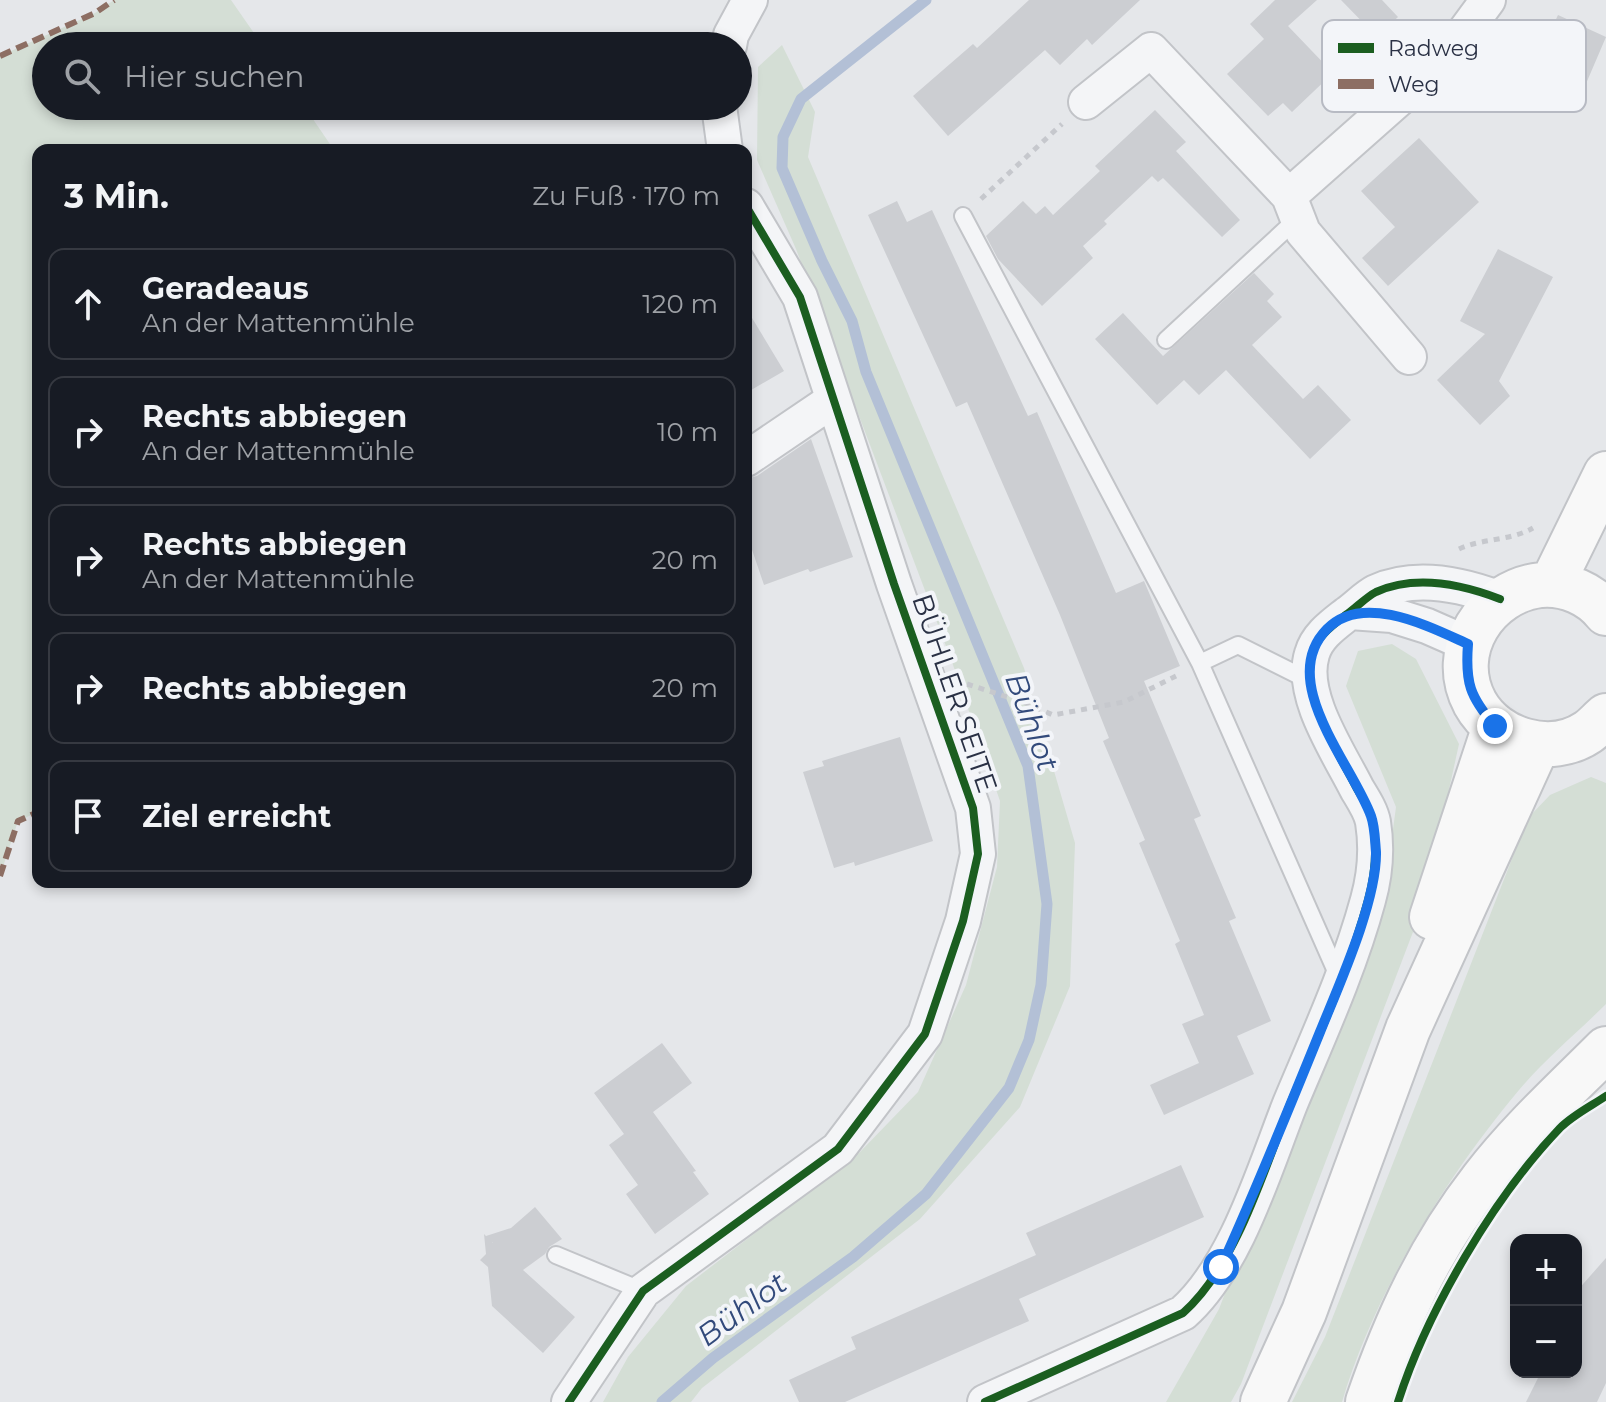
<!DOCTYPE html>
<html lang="de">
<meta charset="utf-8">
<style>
:root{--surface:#171b24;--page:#242831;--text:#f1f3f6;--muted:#9ea1a6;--line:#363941}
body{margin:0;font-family:Montserrat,sans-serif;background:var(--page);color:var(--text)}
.controls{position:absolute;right:24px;bottom:24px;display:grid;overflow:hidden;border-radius:16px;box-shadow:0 4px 12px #0003}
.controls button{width:72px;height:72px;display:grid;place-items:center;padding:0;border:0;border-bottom:2px solid var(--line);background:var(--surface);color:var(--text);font:40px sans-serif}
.stop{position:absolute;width:24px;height:24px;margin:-18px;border:6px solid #1a73e8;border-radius:50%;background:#fff}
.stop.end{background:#1a73e8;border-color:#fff;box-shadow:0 2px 8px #0008}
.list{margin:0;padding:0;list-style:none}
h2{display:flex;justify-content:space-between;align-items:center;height:104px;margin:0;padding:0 32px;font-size:34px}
h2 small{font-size:26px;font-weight:400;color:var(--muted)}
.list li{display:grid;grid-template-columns:52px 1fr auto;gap:24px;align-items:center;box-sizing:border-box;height:112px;margin:0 16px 16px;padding:0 16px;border:2px solid var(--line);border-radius:16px}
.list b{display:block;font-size:30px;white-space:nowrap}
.list p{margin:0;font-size:26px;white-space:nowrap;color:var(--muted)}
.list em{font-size:26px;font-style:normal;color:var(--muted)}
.icon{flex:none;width:44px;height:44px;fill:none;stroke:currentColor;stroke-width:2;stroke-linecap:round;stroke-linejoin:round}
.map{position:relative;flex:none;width:1606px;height:1402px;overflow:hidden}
.search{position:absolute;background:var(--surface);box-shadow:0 4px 12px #0003;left:32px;top:32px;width:720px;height:88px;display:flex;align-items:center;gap:20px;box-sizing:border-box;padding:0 28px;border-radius:44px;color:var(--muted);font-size:30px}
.panel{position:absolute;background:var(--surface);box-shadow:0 4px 12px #0003;left:32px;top:144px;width:720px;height:744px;border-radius:16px}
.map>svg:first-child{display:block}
.green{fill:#d4ded5}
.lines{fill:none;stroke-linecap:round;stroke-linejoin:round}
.stream{stroke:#b3c0d6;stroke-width:11}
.building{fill:#ccced2}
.lane-casing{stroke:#c2c4c8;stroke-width:20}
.street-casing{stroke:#c2c4c8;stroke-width:38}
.secondary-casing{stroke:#c2c4c8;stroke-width:48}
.path{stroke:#c6c8cd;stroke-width:5;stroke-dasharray:6 6;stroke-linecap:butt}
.lane{stroke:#f4f5f7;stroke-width:16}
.street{stroke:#f4f5f7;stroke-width:34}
.secondary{stroke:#f8f8f8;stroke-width:44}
.quiet{stroke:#8d6e63;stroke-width:6;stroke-dasharray:12 6;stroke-linecap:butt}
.cycleway-casing{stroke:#f3f5f9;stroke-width:13}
.cycleway{stroke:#1b5e20;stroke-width:8}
.route{stroke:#1a73e8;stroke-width:10}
.labels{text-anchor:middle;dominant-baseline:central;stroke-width:8;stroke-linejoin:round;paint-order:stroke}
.street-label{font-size:28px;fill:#2a3145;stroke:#f3f5f9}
.water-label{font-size:30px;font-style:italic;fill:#324a7b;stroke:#f3f5f9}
.key{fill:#f3f5f9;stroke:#b7bac3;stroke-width:2}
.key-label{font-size:22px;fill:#2a3145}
</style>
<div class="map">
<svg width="1606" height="1402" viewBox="0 0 1606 1402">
<rect width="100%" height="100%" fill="#e5e7ea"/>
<path class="green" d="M 114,0 L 231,0 L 263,46 L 46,46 L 46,106 L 304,106 L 334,150 L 38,150 L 38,812 L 18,821 L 0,876 L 0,56 L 95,13 Z
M 782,45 L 815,112 L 808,157 L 1024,668 L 1075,843 L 1070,986 L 1020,1107 L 920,1219 L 702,1388 L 691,1402 L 603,1402 L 628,1357 L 686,1286 L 860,1152 L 918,1092 L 966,985 L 997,867 L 1000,801 L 952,662 L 796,249 L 757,160 L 758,67 Z
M 1392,644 L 1416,659 L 1459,744 L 1424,903 L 1241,1384 L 1231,1402 L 1166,1402 L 1219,1309 L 1388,866 L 1396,807 L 1346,686 L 1358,651 Z
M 1591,777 L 1606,783 L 1606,1004 C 1577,1033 1545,1059 1519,1090 C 1446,1177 1374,1293 1342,1402 L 1292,1402 L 1325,1337 L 1528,818 L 1550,795 Z"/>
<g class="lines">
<path class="stream" d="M 662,1402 L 713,1358 L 853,1257 L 926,1194 L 1009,1088 L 1029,1040 L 1041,985 L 1047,904 L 1028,766 L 866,372 L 852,321 L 822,261 L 782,168 L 783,137 L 801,99 L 926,0"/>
</g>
<path class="building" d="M 1029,0 L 1140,0 L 1092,45 L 1087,39 L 1060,65 L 1045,50 L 948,136 L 913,96 L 973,44 L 977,48 Z
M 1275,0 L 1317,0 L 1288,26 L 1333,73 L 1292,112 L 1283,103 L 1268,116 L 1227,74 L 1264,39 L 1250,24 Z
M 1341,0 L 1382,0 L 1398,17 L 1377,37 Z
M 1558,15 L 1606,37 L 1582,93 L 1556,81 L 1552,91 L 1498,66 L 1520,19 L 1550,32 Z
M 1155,110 L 1186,142 L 1176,151 L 1240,220 L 1222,237 L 1163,178 L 1158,182 L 1152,176 L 1104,221 L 1107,224 L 1083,246 L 1093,258 L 1042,306 L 998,259 L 986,236 L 1023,201 L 1036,214 L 1045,206 L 1053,215 L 1100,171 L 1095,166 Z
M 1419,138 L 1479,202 L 1388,286 L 1362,258 L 1395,227 L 1361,191 Z
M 897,201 L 907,222 L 932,210 L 1028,416 L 1037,412 L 1116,593 L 1144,581 L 1180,666 L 1144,681 L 1201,816 L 1194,819 L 1236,918 L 1229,921 L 1271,1021 L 1237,1036 L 1254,1074 L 1164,1115 L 1150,1085 L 1199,1063 L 1182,1024 L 1204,1015 L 1175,944 L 1180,941 L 1139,843 L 1145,840 L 1103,741 L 1109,738 L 1060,615 L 967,402 L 956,407 L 868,215 Z
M 1498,249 L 1553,277 L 1499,381 L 1510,396 L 1480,425 L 1437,380 L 1485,334 L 1460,321 Z
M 1254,273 L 1274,294 L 1267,301 L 1282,317 L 1252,345 L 1303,399 L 1318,385 L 1351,420 L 1310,459 L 1226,370 L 1199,395 L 1184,380 L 1157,405 L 1095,339 L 1123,313 L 1163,356 Z
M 746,308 L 784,371 L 746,393 Z
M 811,439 L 853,557 L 810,572 L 808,569 L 764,585 L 746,532 L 746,479 L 757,476 Z
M 900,737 L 933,841 L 855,866 L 854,862 L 834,868 L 803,772 L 824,766 L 822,761 Z
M 662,1043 L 692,1083 L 653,1112 L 696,1171 L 693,1172 L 709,1194 L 655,1234 L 626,1194 L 638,1185 L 609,1145 L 624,1134 L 594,1093 Z
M 1181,1165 L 1204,1217 L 1019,1299 L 1029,1321 L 845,1402 L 799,1402 L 789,1380 L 856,1349 L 851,1337 L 1036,1255 L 1026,1233 Z
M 535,1207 L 562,1239 L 549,1247 L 545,1254 L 523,1270 L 575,1317 L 543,1353 L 492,1306 L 488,1267 L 480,1260 L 486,1254 L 484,1234 L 493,1243 L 486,1236 L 511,1228 Z
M 1606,1258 L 1606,1383 L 1597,1402 L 1526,1402 L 1541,1372 L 1576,1372 L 1576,1292 Z"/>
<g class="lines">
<g class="lane-casing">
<path id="lane" d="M 963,216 L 1200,663 L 1339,978
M 1166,340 L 1298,218
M 1200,663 L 1238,645 L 1308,680
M 556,1255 L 643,1291"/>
</g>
<g class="street-casing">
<path id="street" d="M 729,46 L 731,35 L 750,0
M 1086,102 L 1151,50 L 1289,196
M 719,106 L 725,150
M 1409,357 L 1303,232 L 1289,196 L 1446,57 L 1488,0
M 746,459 L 833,400
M 1350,612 L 1392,615 L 1427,626 L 1468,644
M 569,1402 L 643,1291 L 838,1149 L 925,1034 L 963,921 L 978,854 L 973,808 L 894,584 L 800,297 L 746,206
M 985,1402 L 1183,1313 C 1236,1266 1264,1170 1290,1104 C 1318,1037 1349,970 1368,900 C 1375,875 1377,847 1373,822 C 1371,811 1363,799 1357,789 C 1339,753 1299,695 1312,654 C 1317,636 1333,625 1347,614 C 1356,608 1366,597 1376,592 C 1416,574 1461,584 1500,599"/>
</g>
<g class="secondary-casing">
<path id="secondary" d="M 1552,584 L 1606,474
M 1606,613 C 1591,594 1566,583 1541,585 C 1486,591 1447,651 1475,703 C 1496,741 1551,757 1588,732 C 1594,728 1600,721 1606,716
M 1432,917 L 1495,726
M 1263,1402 L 1304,1312 L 1408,1029 L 1538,744
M 1368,1402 C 1396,1321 1430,1247 1483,1179 C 1519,1132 1564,1091 1606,1049"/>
</g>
<path class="path" d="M 981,199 L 1062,124
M 1459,549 C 1483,538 1510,541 1533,528
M 967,684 L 1026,703 L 1053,715 L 1124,702 L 1176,676"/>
<use href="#lane" class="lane"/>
<use href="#street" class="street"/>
<use href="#secondary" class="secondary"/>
<path class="quiet" d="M 0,56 L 95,13 L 114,0
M 0,876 L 18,821 L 38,812"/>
<g class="cycleway-casing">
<path id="cycleway" d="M 569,1402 L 643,1291 L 838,1149 L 925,1034 L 963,921 L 978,854 L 973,808 L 894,584 L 800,297 L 746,206
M 985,1402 L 1183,1313 C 1236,1266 1264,1170 1290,1104 C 1318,1037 1349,970 1368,900 C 1375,875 1377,847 1373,822 C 1371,811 1363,799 1357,789 C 1339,753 1299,695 1312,654 C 1317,636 1333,625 1347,614 C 1356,608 1366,597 1376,592 C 1416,574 1461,584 1500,599
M 1398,1402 C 1427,1311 1494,1197 1560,1128 C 1573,1115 1591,1106 1606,1096"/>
</g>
<use href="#cycleway" class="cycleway"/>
</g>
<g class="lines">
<path class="route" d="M 1221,1267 C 1256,1190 1288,1111 1320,1032 C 1339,985 1377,901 1376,852 C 1375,842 1375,827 1371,816 C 1352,764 1276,681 1327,629 C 1363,592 1430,627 1468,644 C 1465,683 1470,697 1495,726"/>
</g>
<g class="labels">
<g class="street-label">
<text transform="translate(955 693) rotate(71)">BÜHLER SEITE</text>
</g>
<g class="water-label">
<text transform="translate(1032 722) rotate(70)">Bühlot</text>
<text transform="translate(742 1309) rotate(-36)">Bühlot</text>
</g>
</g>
<rect x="1322" y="20" width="264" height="92" rx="12" class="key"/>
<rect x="1338" y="43" width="36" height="10" fill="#1b5e20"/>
<rect x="1338" y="79" width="36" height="10" fill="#8d6e63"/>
<g class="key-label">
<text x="1388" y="56">Radweg</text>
<text x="1388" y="92">Weg</text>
</g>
</svg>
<div class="controls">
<button>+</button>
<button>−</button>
</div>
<div class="stop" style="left:1221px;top:1267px"></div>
<div class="stop end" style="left:1495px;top:726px"></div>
<div class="search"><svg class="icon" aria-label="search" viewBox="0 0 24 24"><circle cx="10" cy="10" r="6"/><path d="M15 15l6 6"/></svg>Hier suchen</div>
<section class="panel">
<h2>3 Min.<small>Zu Fuß · 170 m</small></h2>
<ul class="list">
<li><svg class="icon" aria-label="ahead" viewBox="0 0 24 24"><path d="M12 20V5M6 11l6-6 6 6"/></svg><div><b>Geradeaus</b><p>An der Mattenmühle</p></div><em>120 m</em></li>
<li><svg class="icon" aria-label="right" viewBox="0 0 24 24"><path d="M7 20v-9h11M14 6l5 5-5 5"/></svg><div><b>Rechts abbiegen</b><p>An der Mattenmühle</p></div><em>10 m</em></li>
<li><svg class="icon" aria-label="right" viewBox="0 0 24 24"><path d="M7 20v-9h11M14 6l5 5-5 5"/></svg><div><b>Rechts abbiegen</b><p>An der Mattenmühle</p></div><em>20 m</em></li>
<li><svg class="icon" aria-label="right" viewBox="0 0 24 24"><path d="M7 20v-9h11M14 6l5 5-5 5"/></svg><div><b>Rechts abbiegen</b></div><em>20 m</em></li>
<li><svg class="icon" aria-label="arrive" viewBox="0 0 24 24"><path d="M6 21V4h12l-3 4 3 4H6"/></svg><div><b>Ziel erreicht</b></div></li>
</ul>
</section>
</div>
